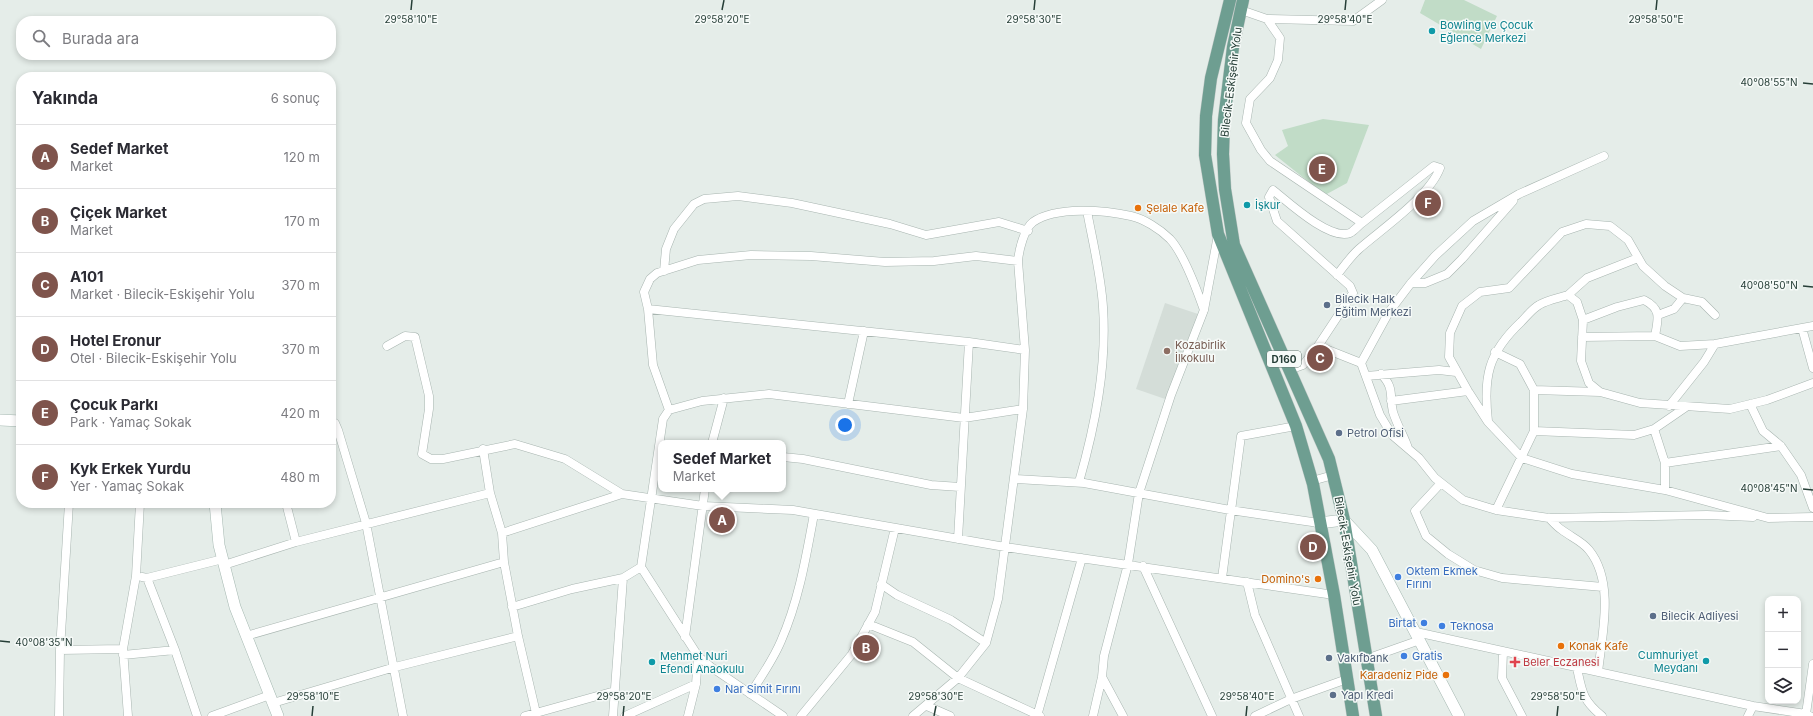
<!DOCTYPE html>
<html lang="tr">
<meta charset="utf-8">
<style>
:root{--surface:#fff;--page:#f7f7f7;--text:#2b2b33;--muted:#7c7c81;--line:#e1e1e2;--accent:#7f544c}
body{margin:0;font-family:Inter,sans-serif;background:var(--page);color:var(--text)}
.controls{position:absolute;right:12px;bottom:12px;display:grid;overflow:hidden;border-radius:8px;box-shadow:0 2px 6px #0003}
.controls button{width:36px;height:36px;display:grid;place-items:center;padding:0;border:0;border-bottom:1px solid var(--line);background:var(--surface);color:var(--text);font:20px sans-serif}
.you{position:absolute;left:845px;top:425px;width:14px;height:14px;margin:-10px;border:3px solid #fff;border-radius:50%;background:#1a73e8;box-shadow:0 0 0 6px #1a73e833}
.badge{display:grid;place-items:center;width:26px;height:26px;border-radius:50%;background:var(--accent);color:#fff;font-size:13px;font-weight:700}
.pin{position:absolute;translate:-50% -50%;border:2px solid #fff;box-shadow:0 1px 4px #0006}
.popup{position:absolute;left:658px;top:440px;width:128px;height:52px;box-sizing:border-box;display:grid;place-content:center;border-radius:8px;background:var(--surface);filter:drop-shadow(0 1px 3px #0005);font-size:13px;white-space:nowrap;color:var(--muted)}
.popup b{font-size:15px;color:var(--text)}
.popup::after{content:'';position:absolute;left:50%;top:100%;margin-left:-8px;border:8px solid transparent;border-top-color:var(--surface)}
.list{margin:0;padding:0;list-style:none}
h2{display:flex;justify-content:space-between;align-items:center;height:52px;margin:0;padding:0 16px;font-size:17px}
h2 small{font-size:13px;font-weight:400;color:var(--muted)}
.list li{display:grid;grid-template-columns:26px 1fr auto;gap:12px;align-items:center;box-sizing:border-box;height:64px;padding:0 16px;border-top:1px solid var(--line)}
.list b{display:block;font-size:15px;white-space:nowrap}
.list p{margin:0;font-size:13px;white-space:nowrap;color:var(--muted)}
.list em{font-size:13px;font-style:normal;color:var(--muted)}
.icon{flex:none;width:22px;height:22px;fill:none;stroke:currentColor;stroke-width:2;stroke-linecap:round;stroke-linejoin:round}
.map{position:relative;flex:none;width:1813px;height:716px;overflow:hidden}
.search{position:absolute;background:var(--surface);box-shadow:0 2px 6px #0003;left:16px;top:16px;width:320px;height:44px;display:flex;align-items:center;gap:10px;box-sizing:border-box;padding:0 14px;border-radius:16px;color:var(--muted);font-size:15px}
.panel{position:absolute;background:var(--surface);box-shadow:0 2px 6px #0003;left:16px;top:72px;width:320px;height:436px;border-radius:16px}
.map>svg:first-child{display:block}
.built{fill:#d4ddd8}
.green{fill:#c1dcc7}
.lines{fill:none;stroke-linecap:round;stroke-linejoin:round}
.street-casing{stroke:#a8b5b0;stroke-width:9}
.secondary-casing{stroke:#a5b8b1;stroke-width:12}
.primary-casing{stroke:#c2c9c7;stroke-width:13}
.street{stroke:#fff;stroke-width:8}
.secondary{stroke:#fff;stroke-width:11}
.primary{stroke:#6e9e91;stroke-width:12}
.ticks{fill:none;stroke:#263e37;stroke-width:1.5}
.culture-dot{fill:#0f9aa8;stroke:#f6faf8;stroke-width:1.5}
.food-dot{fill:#e8710a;stroke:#f6faf8;stroke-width:1.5}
.service-dot{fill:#5c6f8a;stroke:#f6faf8;stroke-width:1.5}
.education-dot{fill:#8d6e63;stroke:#f6faf8;stroke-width:1.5}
.shop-dot{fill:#3f7fe0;stroke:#f6faf8;stroke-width:1.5}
.health-dot{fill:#e0444e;stroke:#f6faf8;stroke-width:1.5}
.labels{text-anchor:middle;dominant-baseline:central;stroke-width:3;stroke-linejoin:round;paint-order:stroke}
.shield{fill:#f6faf8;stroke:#647671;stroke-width:1}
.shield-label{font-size:10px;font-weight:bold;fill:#263e37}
.culture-label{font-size:11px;fill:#0d838f;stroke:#f6faf8;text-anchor:start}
.street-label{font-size:11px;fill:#263e37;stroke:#f6faf8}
.food-label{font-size:11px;fill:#c56008;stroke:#f6faf8;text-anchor:start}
.service-label{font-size:11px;fill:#4e5e75;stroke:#f6faf8;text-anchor:start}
.education-label{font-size:11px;fill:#785e54;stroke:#f6faf8;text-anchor:start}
.shop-label{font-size:11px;fill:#366cbe;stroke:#f6faf8;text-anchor:start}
.health-label{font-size:11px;fill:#be3a42;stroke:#f6faf8;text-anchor:start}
.ticks-label{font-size:10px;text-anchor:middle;fill:#263e37;stroke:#f6faf8;stroke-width:3;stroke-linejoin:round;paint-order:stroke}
</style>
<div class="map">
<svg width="1813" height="716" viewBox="0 0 1813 716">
<rect width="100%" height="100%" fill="#e5ede9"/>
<path class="built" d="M 1165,303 L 1198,314 L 1168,400 L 1136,389 Z"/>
<path class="green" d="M 1425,0 L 1464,0 L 1497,16 L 1481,49 L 1420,13 Z
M 1323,119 L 1369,125 L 1347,183 L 1325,195 L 1275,155 L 1288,146 L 1282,130 Z"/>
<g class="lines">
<g class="street-casing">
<path id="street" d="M 1241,10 L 1267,19 L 1280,38 L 1278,60 L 1270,78 L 1250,99 L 1246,123 L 1261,150 L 1270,161 L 1362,223 C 1358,226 1354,231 1350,233 C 1330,241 1288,202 1273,190 L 1269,197 L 1277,221 L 1350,286 L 1353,293 L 1318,346
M 1267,19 L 1353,21 L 1382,0
M 664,271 L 666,249 L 674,229 L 694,204 L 704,199 L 738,196 L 792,203 L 890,224 L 926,235 L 999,222 L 1028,231
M 1337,275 C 1344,266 1351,256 1359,249 C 1383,228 1429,197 1440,168 L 1434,166 L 1362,223
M 1411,283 L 1425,283 L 1447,274 L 1462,259 L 1513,201
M 1568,295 L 1587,278 L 1638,258
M 648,309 L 969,342 L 1025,350
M 1658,315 L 1674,309 L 1683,298
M 1715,315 L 1702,302 L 1683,298 L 1665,286 L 1643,266 L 1628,240 L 1610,226 L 1586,224 L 1562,232 L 1509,288 L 1480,292 L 1462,306 L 1450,333 L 1449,357 L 1468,391 L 1488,422 L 1522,458 L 1572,474 L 1665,490 L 1768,518 L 1813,517
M 1583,320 L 1617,307 L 1644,300 C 1662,309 1658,319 1655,336
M 1802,328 L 1813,368
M 1582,337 L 1655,336 L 1680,346 L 1715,344
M 387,346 L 405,336 L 415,337 L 429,396 L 429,409 L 422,454 L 431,459 L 443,459 L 515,444 L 565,459 L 622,494
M 1495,352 L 1520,364 L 1534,390 L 1534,431 L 1496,510
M 1361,363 L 1389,312 L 1411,283 L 1435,256 L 1473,221 L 1519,194 L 1604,156
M 1289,370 L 1303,365 L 1318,346 L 1361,363 L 1380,415 L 1392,435 L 1419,458 L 1435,478 L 1463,500 L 1496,510 L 1549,518 L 1707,515 L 1753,517
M 1381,374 C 1395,388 1389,396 1393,412 C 1397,425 1404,436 1408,448
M 1366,376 L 1439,370 L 1456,372
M 1534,390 L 1600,392
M 1391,401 L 1468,391
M 848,404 L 864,331
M 1750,404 L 1763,431 L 1781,446 L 1801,475 L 1813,508
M 1669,406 L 1704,362 L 1715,344 L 1813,326
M 669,410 L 653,365 L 648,309 L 644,292 L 650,279 L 657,273 L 698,260 L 751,255 L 811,256 L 885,262 L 934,261 L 976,256 L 1018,261
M 1488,421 C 1483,377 1488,353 1521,322 C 1526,317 1532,309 1539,305 C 1547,300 1559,298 1568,295 L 1577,302 L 1583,320 L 1581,361 L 1589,383 L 1600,392 L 1640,403 L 1730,409 L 1767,400 L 1813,383
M 331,423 L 335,423 L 338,430 L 366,523 L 403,716
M 1654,429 L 1665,463 L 1665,490
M 1534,431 L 1634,435 L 1654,429 L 1686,407
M 712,443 L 724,398
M 483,449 L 490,493 L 502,533 L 504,562 L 518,636 L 536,713
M 783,457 L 803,459 L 931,485 L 960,487
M 1665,463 L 1781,446
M 1014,479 L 1084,483 L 1230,510 L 1319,523
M 1312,481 L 1333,475
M 1079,482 C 1095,426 1107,367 1103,307 C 1101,275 1093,243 1087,211
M 1441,483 L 1415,511 L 1426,536 L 1448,554 L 1474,570 L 1502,578 L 1603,587
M 286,503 L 296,542
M 1549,518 C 1553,522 1557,527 1562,530 C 1571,537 1582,541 1589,550 C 1615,582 1602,635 1598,672
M 502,533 L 622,494 L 703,506 L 793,510 L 1005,547 L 1334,595
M 958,539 L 969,342
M 224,565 L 296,542 L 490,493
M 1143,566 L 1212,716
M 641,567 L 698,656 L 711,667 L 783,716
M 142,577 L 147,578 L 223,559
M 147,578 L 175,650 L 197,716
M 1222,578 L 1241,436 L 1296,426
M 1247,582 L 1255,615 L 1299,716
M 881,584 L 897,595 L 951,620 L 986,643
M 512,607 L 572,589 L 623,578 L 641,567 L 663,419 L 669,410 L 702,401 L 769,394 L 964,418 L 1023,409
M 868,624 L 913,642 L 958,678 L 1040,716
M 1416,632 L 1753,706 L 1806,714 L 1810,716
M 246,636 L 504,562
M 685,637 L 705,489
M 60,650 L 123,649
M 1503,651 L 1502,678 L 1522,716
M 123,655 L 175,650
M 1366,659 L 1420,640
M 1577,668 C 1582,691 1582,700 1602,716
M 1102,677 L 1123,716
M 750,694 C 761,677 773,660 781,641 C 799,600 806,557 814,514
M 273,703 L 395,667 L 518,636
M 927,706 L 950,716
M 1806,714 L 1813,664
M 59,716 L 60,650 L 69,503
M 128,716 L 123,649 L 136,576 L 140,503
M 212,716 L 270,695
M 525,716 L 615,691
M 613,716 L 623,578
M 625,716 L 696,684
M 688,716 L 696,684 L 698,656
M 801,716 L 852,654 L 875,612 L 895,528
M 913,716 L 958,678 L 986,643 L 998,599 L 1023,409 L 1025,350 L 1018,261 C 1019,250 1024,229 1033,222 C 1056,206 1104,210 1131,216 C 1144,219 1160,229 1170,239 C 1184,254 1197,290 1204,310
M 1037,716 L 1082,558
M 1093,716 L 1102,677 L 1104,656 L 1128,564 L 1139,493 L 1171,395 L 1204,310 L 1218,235
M 1255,716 L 1291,699 L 1347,679
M 1748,716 L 1753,706"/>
</g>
<g class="secondary-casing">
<path id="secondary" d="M 0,420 L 21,421
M 215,503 L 219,545 L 235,607 L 278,716
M 1319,523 L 1344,520 L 1372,550 L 1459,716"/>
</g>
<g class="primary-casing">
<path id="primary" d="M 1230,0 L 1211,78 L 1206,116 L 1205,155 L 1218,234 L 1296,426 L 1313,484 L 1334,595 L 1353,716
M 1243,0 L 1233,47 L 1224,120 L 1223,154 L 1225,189 L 1234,245 L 1329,459 L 1344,520 L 1376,716"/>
</g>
<use href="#street" class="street"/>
<use href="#secondary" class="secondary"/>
<use href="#primary" class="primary"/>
</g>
<path class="ticks" d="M 411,10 L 412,0M 722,10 L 724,0M 1034,10 L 1035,0M 1345,10 L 1346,0M 1656,10 L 1657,0M 1803,83 L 1813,84M 1803,286 L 1813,287M 1803,489 L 1813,490M 0,641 L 10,642M 312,716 L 313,706M 623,716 L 624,706M 934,716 L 936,706M 1246,716 L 1247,706M 1557,716 L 1558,706"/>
<g class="culture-dot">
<circle cx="1432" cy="31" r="4"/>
<circle cx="1247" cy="205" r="4"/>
<circle cx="1706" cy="661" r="4"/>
<circle cx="652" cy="662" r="4"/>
</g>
<g class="food-dot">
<circle cx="1138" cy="208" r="4"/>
<circle cx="1318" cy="579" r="4"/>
<circle cx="1561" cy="646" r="4"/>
<circle cx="1446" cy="675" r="4"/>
</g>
<g class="service-dot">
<circle cx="1327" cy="305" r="4"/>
<circle cx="1339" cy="433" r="4"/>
<circle cx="1653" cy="616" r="4"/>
<circle cx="1329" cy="658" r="4"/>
<circle cx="1333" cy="695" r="4"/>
</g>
<circle class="education-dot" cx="1167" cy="351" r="4"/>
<g class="shop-dot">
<circle cx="1398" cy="577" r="4"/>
<circle cx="1424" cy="623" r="4"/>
<circle cx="1442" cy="626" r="4"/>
<circle cx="1404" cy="656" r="4"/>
<circle cx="717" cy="689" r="4"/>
</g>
<path class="health-dot" d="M1513 656h4v4h4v4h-4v4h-4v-4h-4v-4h4z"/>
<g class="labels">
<rect class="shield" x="1267" y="351" width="34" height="16" rx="3"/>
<g class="shield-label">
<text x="1284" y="359">D160</text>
</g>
<g class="culture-label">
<text x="1440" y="25">Bowling ve Çocuk<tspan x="1440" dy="13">Eğlence Merkezi</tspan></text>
<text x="1255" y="205">İşkur</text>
<text x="1698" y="655" text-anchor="end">Cumhuriyet<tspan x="1698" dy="13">Meydanı</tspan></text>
<text x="660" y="656">Mehmet Nuri<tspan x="660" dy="13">Efendi Anaokulu</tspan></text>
</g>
<g class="street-label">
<text transform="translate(1231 82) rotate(-83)">Bilecik-Eskişehir Yolu</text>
<text transform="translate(1348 551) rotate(80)">Bilecik-Eskişehir Yolu</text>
</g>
<g class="food-label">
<text x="1146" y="208">Şelale Kafe</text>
<text x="1310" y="579" text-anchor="end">Domino's</text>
<text x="1569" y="646">Konak Kafe</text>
<text x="1438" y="675" text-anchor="end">Karadeniz Pide</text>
</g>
<g class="service-label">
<text x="1335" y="299">Bilecik Halk<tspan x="1335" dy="13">Eğitim Merkezi</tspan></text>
<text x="1347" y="433">Petrol Ofisi</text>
<text x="1661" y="616">Bilecik Adliyesi</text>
<text x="1337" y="658">Vakıfbank</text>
<text x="1341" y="695">Yapı Kredi</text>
</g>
<g class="education-label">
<text x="1175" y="345">Kozabirlik<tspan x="1175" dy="13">İlkokulu</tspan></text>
</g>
<g class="shop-label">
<text x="1406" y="571">Oktem Ekmek<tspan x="1406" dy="13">Fırını</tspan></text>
<text x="1416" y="623" text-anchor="end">Birtat</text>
<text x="1450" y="626">Teknosa</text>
<text x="1412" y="656">Gratis</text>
<text x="725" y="689">Nar Simit Fırını</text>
</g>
<g class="health-label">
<text x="1523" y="662">Beler Eczanesi</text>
</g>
</g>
<g class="ticks-label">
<text x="411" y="23">29°58'10"E</text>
<text x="722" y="23">29°58'20"E</text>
<text x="1034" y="23">29°58'30"E</text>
<text x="1345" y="23">29°58'40"E</text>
<text x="1656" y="23">29°58'50"E</text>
<text x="1769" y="86">40°08'55"N</text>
<text x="1769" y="289">40°08'50"N</text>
<text x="1769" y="492">40°08'45"N</text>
<text x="44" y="646">40°08'35"N</text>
<text x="313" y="700">29°58'10"E</text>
<text x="624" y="700">29°58'20"E</text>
<text x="936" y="700">29°58'30"E</text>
<text x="1247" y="700">29°58'40"E</text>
<text x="1558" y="700">29°58'50"E</text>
</g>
</svg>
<div class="controls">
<button>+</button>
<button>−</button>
<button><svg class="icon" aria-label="layers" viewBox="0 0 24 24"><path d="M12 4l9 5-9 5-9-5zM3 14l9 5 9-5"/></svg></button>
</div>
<div class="you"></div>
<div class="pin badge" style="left:722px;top:520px">A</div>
<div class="popup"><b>Sedef Market</b>Market</div>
<div class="pin badge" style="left:866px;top:648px">B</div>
<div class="pin badge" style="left:1320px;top:358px">C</div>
<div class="pin badge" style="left:1313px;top:547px">D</div>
<div class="pin badge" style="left:1322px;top:169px">E</div>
<div class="pin badge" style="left:1428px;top:203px">F</div>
<div class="search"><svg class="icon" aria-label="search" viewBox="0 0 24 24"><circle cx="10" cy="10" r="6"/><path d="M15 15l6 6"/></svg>Burada ara</div>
<section class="panel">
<h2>Yakında<small>6 sonuç</small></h2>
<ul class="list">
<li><span class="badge">A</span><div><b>Sedef Market</b><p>Market</p></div><em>120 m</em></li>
<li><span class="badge">B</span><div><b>Çiçek Market</b><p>Market</p></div><em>170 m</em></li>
<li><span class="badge">C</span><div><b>A101</b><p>Market · Bilecik-Eskişehir Yolu</p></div><em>370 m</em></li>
<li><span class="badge">D</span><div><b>Hotel Eronur</b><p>Otel · Bilecik-Eskişehir Yolu</p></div><em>370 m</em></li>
<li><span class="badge">E</span><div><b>Çocuk Parkı</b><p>Park · Yamaç Sokak</p></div><em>420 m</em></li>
<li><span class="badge">F</span><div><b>Kyk Erkek Yurdu</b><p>Yer · Yamaç Sokak</p></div><em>480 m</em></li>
</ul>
</section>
</div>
